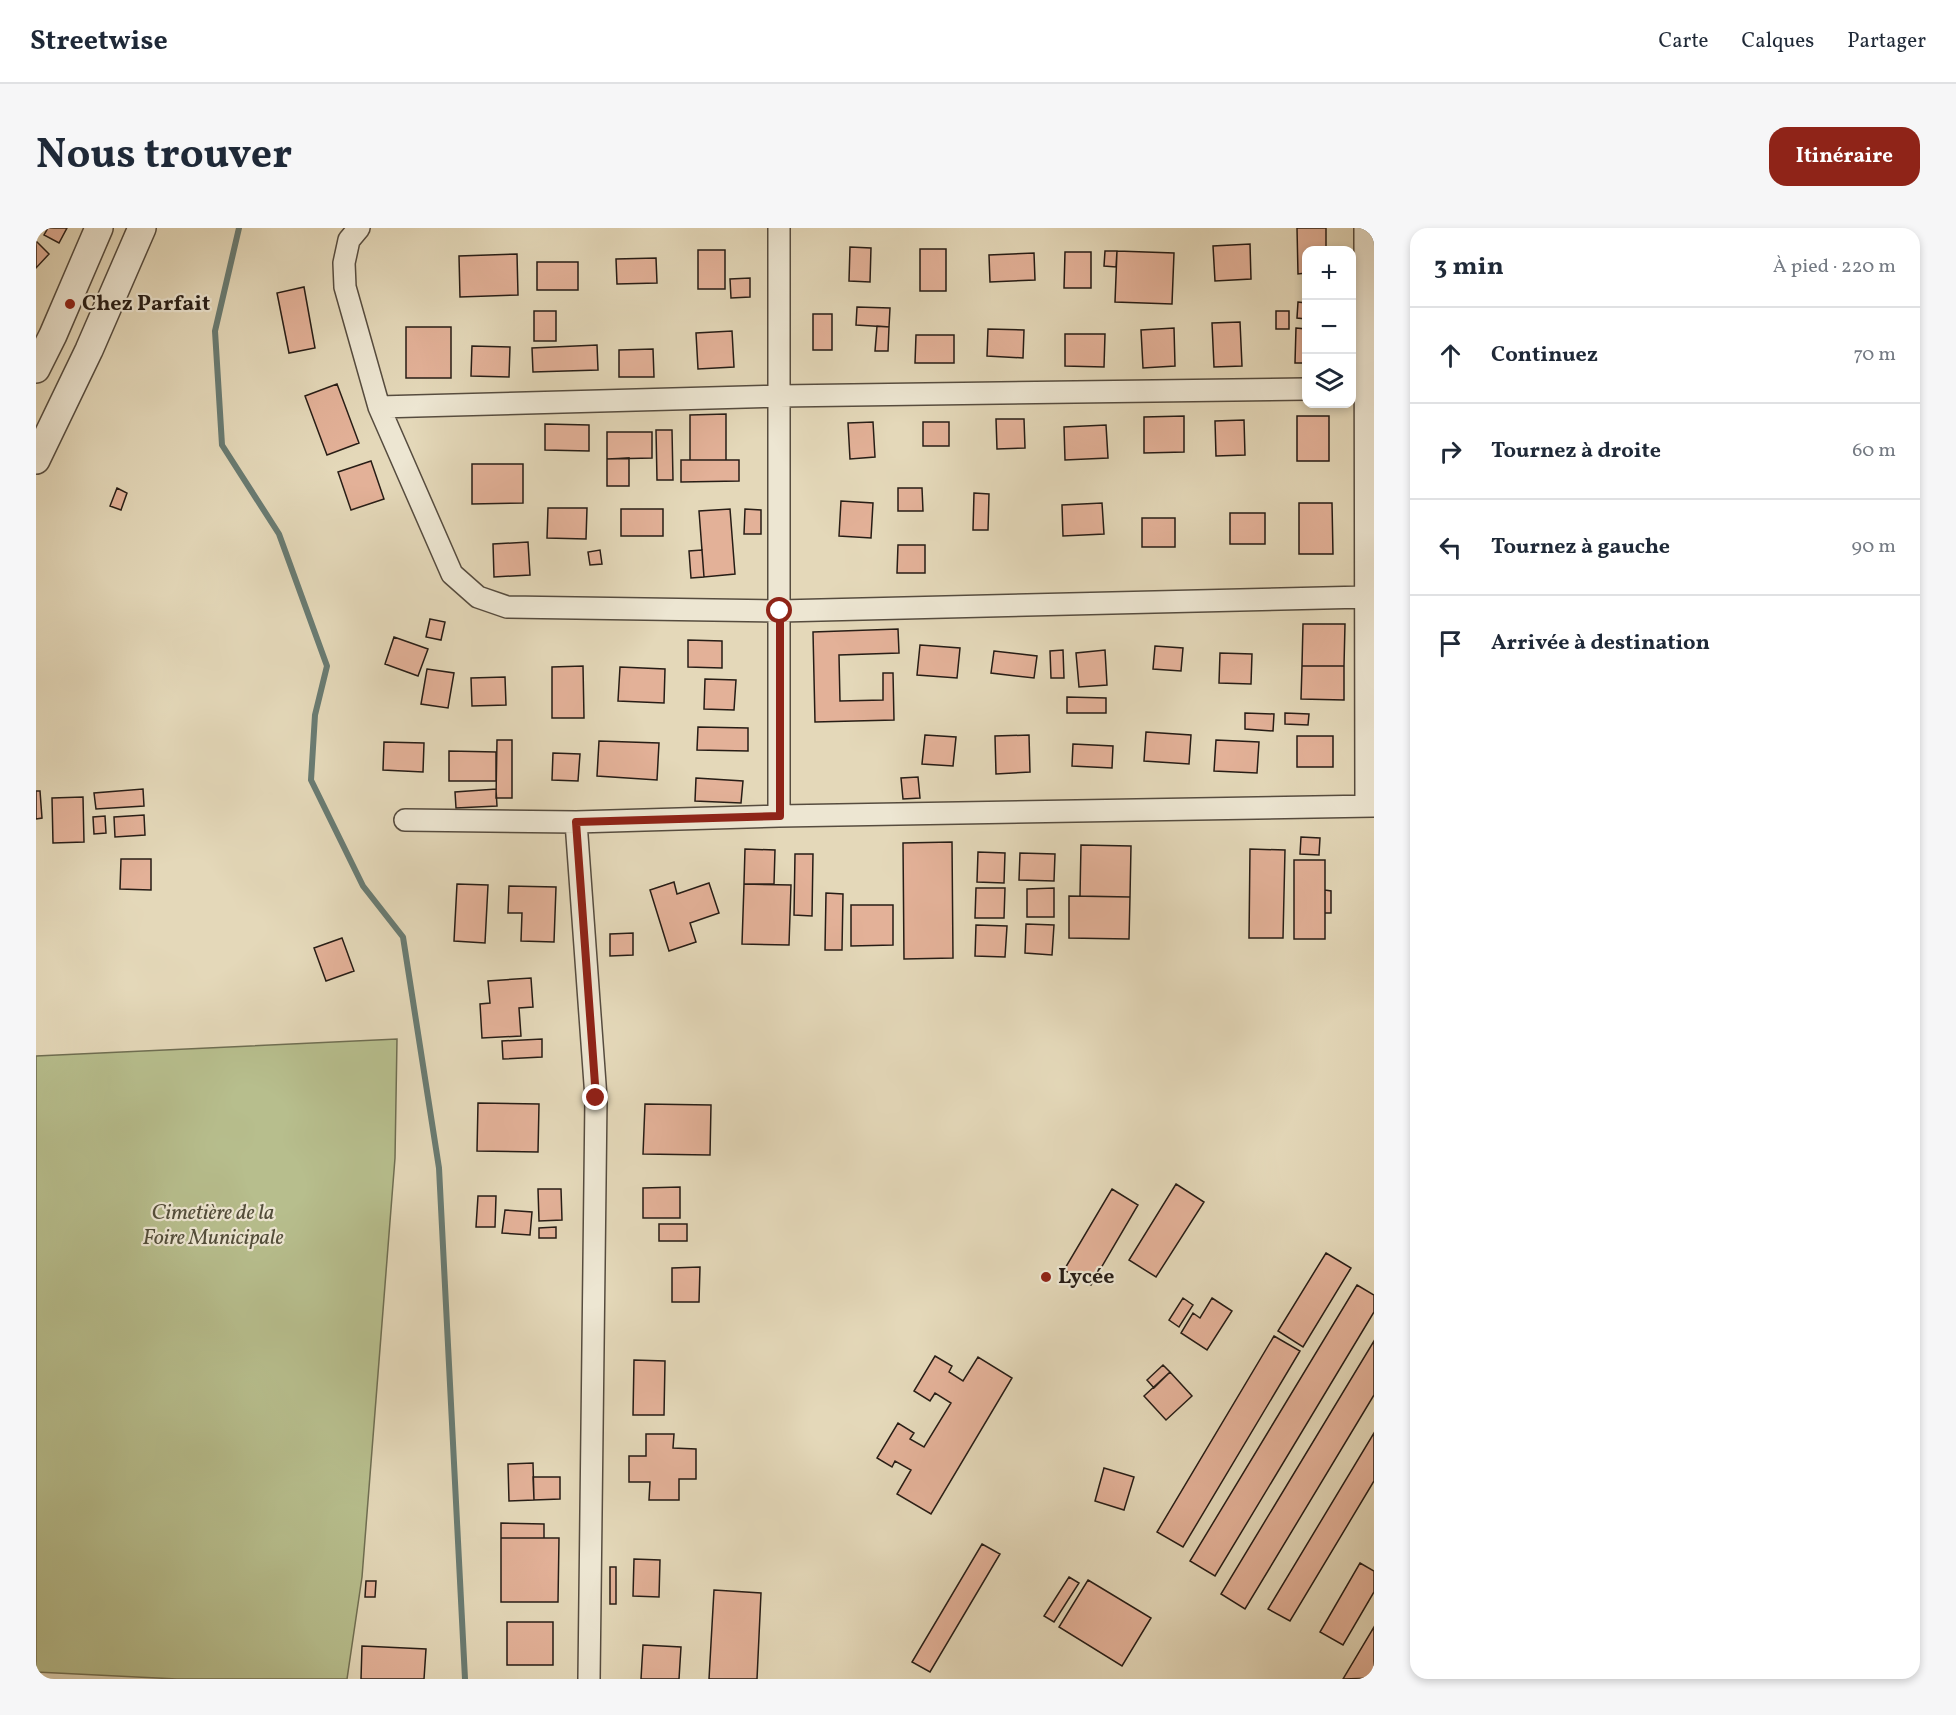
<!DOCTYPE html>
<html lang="fr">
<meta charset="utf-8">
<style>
:root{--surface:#fff;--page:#f6f6f7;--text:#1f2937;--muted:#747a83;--line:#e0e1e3;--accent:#8f2418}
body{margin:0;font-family:Vollkorn,serif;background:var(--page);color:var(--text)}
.controls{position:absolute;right:18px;top:18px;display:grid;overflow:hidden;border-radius:12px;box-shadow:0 3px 9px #0003}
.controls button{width:54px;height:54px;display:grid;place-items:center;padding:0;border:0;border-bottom:2px solid var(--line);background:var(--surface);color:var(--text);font:30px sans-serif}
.stop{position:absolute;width:18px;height:18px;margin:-14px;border:4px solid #8f2418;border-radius:50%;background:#fff}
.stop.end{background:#8f2418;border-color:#fff;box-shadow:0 2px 6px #0008}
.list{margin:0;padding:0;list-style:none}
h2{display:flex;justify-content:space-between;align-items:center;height:78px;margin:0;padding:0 24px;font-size:26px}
h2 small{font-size:20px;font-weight:400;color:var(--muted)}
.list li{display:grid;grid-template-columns:39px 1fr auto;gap:18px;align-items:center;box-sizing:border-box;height:96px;padding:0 24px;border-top:2px solid var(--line)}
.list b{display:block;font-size:22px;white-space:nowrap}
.list em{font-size:20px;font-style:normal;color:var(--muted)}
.icon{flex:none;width:33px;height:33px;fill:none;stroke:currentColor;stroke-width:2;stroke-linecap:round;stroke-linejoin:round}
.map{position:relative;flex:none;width:1338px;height:1451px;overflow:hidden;border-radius:18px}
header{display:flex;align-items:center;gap:36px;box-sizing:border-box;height:84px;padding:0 30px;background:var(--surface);border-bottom:2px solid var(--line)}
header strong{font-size:28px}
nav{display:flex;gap:33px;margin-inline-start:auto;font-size:21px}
.intro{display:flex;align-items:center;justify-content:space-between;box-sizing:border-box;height:144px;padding:0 36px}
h1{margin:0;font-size:42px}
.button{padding:15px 27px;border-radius:18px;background:var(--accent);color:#fff;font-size:21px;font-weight:700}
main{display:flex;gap:36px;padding:0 36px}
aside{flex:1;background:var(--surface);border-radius:18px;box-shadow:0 3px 9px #0003}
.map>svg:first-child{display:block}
.green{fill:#b7be8d;stroke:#6f6e52;stroke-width:1.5}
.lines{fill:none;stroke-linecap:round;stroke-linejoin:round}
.stream{stroke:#697b72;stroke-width:6}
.building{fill:#e3b198;stroke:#271d16;stroke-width:1.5}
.minor-casing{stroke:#564c3f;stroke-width:24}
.tertiary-casing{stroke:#564c3f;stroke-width:30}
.minor{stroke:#ede6d2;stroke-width:21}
.tertiary{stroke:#ede6d2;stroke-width:27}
.route{stroke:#8f2418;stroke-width:8}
.poi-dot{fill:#8f2418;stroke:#ede6d2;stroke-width:2}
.labels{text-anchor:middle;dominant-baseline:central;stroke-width:4.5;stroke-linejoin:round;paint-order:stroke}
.poi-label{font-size:22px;font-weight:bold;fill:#271d16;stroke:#ede6d2;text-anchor:start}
.park-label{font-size:22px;font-style:italic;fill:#524d3a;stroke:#ede6d2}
</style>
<header>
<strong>Streetwise</strong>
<nav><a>Carte</a><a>Calques</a><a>Partager</a></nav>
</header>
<div class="intro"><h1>Nous trouver</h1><a class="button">Itinéraire</a></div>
<main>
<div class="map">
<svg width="1338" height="1451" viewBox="0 0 1338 1451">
<rect width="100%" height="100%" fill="#e4d8b9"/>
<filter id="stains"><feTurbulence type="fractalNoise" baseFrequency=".00333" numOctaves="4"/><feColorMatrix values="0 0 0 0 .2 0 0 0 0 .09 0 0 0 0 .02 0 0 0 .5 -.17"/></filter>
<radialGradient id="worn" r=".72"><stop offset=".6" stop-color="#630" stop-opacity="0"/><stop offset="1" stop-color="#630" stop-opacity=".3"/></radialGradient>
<path class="green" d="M 361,811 L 359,930 L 326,1349 L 311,1451 L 141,1451 L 0,1444 L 0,828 Z"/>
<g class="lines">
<path class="stream" d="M 203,0 L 179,103 L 186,217 L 243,306 L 291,438 L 279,487 L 275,552 L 327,658 L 367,709 L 403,940 L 429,1451"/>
</g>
<path class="building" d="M 12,0 L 31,0 L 23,15 L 8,7 Z
M 1261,0 L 1290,0 L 1290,22 L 1270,22 L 1270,45 L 1262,46 Z
M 0,13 L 13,26 L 0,40 Z
M 1214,16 L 1215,51 L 1179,53 L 1177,18 Z
M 814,19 L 835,20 L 834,54 L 813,53 Z
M 884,21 L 910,21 L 910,63 L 884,63 Z
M 662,22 L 689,22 L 689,61 L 662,61 Z
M 1069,23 L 1081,23 L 1080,39 L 1068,38 Z
M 1081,23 L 1138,25 L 1136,76 L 1079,74 Z
M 1029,24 L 1055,24 L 1055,60 L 1028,60 Z
M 998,25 L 999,52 L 954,54 L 953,27 Z
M 481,26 L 482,67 L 424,69 L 423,28 Z
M 620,30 L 621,55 L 581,56 L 580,31 Z
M 501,34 L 542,34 L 542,62 L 501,62 Z
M 714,50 L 714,69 L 695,70 L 694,51 Z
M 268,59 L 279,120 L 253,125 L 241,65 Z
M 1262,74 L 1270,75 L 1270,91 L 1261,90 Z
M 821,79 L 854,80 L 853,99 L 820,97 Z
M 498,83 L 520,83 L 520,113 L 498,113 Z
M 1240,83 L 1253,83 L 1253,101 L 1240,101 Z
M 777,86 L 796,86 L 796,122 L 777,122 Z
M 1204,94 L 1206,138 L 1178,139 L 1176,95 Z
M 841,98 L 853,99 L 852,123 L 839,123 Z
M 370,99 L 415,99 L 415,150 L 370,150 Z
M 1138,100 L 1139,138 L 1107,140 L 1105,102 Z
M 1260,100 L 1270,101 L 1270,135 L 1259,135 Z
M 952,101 L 988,102 L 987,130 L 951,128 Z
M 696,103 L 698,139 L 662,141 L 660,105 Z
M 1029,106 L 1069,106 L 1068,139 L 1029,138 Z
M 880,107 L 918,107 L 918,135 L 879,135 Z
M 561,117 L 562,142 L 497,144 L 496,120 Z
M 436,118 L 474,119 L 473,149 L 435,148 Z
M 617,121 L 618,149 L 583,149 L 583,122 Z
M 301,156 L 323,215 L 291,227 L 269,168 Z
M 690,186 L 690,232 L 654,232 L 654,187 Z
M 1148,188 L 1148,224 L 1108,225 L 1108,189 Z
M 1261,188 L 1293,188 L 1293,233 L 1261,233 Z
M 960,191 L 988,191 L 989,220 L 961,221 Z
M 1208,192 L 1209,227 L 1180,228 L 1179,193 Z
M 837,194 L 839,229 L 814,231 L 812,195 Z
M 887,194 L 913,194 L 913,218 L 887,218 Z
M 509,196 L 553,197 L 553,223 L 509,222 Z
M 1070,197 L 1072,230 L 1029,232 L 1028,199 Z
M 620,202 L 636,202 L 637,252 L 621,252 Z
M 571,204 L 616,204 L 616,230 L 571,231 Z
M 593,230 L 593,258 L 571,258 L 571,231 Z
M 645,232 L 703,232 L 703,253 L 645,254 Z
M 335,233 L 348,271 L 315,282 L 302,244 Z
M 436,236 L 487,236 L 487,275 L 436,276 Z
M 81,260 L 91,265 L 85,282 L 74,278 Z
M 862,260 L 886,260 L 887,283 L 862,283 Z
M 938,265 L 953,266 L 952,302 L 937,302 Z
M 805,273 L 837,275 L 835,310 L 803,308 Z
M 1066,275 L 1068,306 L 1027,308 L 1026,277 Z
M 1263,275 L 1296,275 L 1297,326 L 1263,326 Z
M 512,280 L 551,280 L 550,311 L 511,310 Z
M 585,281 L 627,281 L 627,308 L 585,308 Z
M 694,281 L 699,346 L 668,349 L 663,283 Z
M 709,281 L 725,282 L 725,306 L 708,306 Z
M 1194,285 L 1229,285 L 1229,316 L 1194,316 Z
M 1106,290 L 1139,290 L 1139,319 L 1106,319 Z
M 492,314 L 494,347 L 458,349 L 457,316 Z
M 862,317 L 889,317 L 889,345 L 861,345 Z
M 564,322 L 566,336 L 554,337 L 552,324 Z
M 666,322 L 668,349 L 655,350 L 653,323 Z
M 394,391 L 409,394 L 405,412 L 390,409 Z
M 1267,396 L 1309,396 L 1308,438 L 1266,438 Z
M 862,401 L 863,425 L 803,427 L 804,473 L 847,472 L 847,445 L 857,445 L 858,492 L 779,494 L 777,404 Z
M 358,409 L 392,421 L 382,448 L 349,436 Z
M 652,412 L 686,413 L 686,440 L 652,439 Z
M 884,417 L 924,420 L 921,450 L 881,447 Z
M 1119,418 L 1147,420 L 1145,443 L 1117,441 Z
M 1027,422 L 1028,450 L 1015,450 L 1014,423 Z
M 1069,422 L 1071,457 L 1043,459 L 1040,425 Z
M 958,423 L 1001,428 L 998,450 L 955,445 Z
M 1184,425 L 1216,426 L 1215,456 L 1183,455 Z
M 547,438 L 548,490 L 516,490 L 516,439 Z
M 1266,438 L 1308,438 L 1308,472 L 1265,471 Z
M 584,439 L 629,441 L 628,475 L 582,473 Z
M 391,441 L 418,445 L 412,480 L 385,476 Z
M 469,449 L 470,477 L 436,478 L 435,450 Z
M 669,451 L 700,452 L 698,482 L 668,481 Z
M 1031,469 L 1070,470 L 1070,485 L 1031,485 Z
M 1209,485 L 1238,486 L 1237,503 L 1209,501 Z
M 1249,485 L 1273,486 L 1272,497 L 1249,496 Z
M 662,499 L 712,500 L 712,523 L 661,522 Z
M 1110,504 L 1155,507 L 1153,536 L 1108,533 Z
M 889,507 L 920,509 L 917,538 L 886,536 Z
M 993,507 L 994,544 L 960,546 L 959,508 Z
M 1261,508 L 1297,508 L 1297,539 L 1261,539 Z
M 461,512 L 476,512 L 476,570 L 460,570 Z
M 1180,512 L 1223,514 L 1221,545 L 1178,543 Z
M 563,513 L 623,515 L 621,552 L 561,548 Z
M 348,514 L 388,515 L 387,544 L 347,542 Z
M 1037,516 L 1077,518 L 1076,540 L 1036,538 Z
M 413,523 L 460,524 L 460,553 L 413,553 Z
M 517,525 L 544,526 L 542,553 L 516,552 Z
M 882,549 L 884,570 L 867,571 L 865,550 Z
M 660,550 L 707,553 L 705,575 L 659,573 Z
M 107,561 L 108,578 L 60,581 L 58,565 Z
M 460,561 L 461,578 L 420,580 L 419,564 Z
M 0,563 L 4,563 L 6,590 L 0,591 Z
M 47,569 L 48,614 L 17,615 L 16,570 Z
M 108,587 L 109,607 L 79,609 L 78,589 Z
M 69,588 L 70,605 L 58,606 L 57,589 Z
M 1265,609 L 1284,610 L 1283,627 L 1264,626 Z
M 916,614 L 917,730 L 868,731 L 867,615 Z
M 1045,617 L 1095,618 L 1094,669 L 1044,668 Z
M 709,621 L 739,622 L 738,656 L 708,656 Z
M 1214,621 L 1249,622 L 1247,710 L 1213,710 Z
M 942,624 L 969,625 L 968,655 L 941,654 Z
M 984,625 L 1019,626 L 1018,653 L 983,652 Z
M 759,626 L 777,626 L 776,688 L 758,687 Z
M 85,631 L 115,631 L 115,662 L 84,661 Z
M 1258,632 L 1289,632 L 1289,711 L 1258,711 Z
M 638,654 L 641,666 L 673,655 L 683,685 L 654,695 L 660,714 L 633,723 L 614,662 Z
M 421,656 L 452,657 L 449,715 L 418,713 Z
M 708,656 L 755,657 L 753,717 L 706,716 Z
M 473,658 L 520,659 L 518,714 L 485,713 L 486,685 L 472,685 Z
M 940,660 L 969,660 L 968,690 L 939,690 Z
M 1018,660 L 1018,689 L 991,689 L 991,661 Z
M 1289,662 L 1295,663 L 1295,685 L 1289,685 Z
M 790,665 L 807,666 L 806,722 L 789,722 Z
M 1033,668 L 1094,669 L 1093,711 L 1033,710 Z
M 815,677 L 857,677 L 857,717 L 815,718 Z
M 990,696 L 1018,697 L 1016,727 L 989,725 Z
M 940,697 L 971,698 L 969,729 L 939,728 Z
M 597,705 L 597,727 L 574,728 L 574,706 Z
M 306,710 L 318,743 L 290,753 L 278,720 Z
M 495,750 L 497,779 L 483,780 L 485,808 L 446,810 L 444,776 L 454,775 L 452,753 Z
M 506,811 L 506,829 L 467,831 L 466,813 Z
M 442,875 L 503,876 L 502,924 L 441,923 Z
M 609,876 L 675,877 L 674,927 L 607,926 Z
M 1140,956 L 1168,974 L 1120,1049 L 1093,1032 Z
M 644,959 L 644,990 L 607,990 L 607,960 Z
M 502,961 L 525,961 L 526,992 L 503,993 Z
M 1076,961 L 1102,977 L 1055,1057 L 1028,1042 Z
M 442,968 L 460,968 L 459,999 L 440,999 Z
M 469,982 L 496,984 L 494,1007 L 466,1005 Z
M 623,996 L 651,996 L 651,1013 L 623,1013 Z
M 520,999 L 520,1010 L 503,1010 L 503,1000 Z
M 1290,1025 L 1315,1040 L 1267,1119 L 1242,1103 Z
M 664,1039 L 663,1074 L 636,1074 L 636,1040 Z
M 1321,1057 L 1338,1067 L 1338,1084 L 1179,1348 L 1154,1333 Z
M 1147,1070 L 1157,1077 L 1143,1099 L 1133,1092 Z
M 1176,1070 L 1196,1083 L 1171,1122 L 1145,1105 L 1157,1085 L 1164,1090 Z
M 1238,1108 L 1264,1123 L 1147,1319 L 1121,1304 Z
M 1338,1113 L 1338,1167 L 1209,1381 L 1185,1366 Z
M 899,1128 L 916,1138 L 913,1144 L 927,1153 L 942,1129 L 976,1150 L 895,1286 L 861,1266 L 875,1242 L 859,1233 L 856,1239 L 841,1230 L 862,1195 L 878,1205 L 874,1211 L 888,1219 L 915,1175 L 899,1165 L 894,1173 L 878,1163 Z
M 598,1132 L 629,1133 L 628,1187 L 597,1187 Z
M 1127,1137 L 1134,1144 L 1118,1160 L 1111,1152 Z
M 1134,1144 L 1156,1168 L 1130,1192 L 1108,1168 Z
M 1338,1205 L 1338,1253 L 1254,1393 L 1232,1381 Z
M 610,1206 L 638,1206 L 637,1220 L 660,1221 L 660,1251 L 643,1251 L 643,1272 L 613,1272 L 614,1254 L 593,1254 L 593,1228 L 610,1228 Z
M 497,1235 L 498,1272 L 473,1273 L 472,1236 Z
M 1068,1240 L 1098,1249 L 1088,1282 L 1059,1273 Z
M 497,1249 L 524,1249 L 524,1271 L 498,1272 Z
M 465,1295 L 508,1296 L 508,1310 L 465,1310 Z
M 465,1310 L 523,1310 L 522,1374 L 465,1374 Z
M 946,1316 L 964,1326 L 894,1444 L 876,1434 Z
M 598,1331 L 624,1332 L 623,1369 L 597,1368 Z
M 1324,1335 L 1338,1343 L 1338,1364 L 1307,1417 L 1284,1404 Z
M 574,1339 L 580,1339 L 580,1376 L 574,1376 Z
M 1033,1349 L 1043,1355 L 1018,1394 L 1008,1388 Z
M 1052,1352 L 1115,1390 L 1086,1438 L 1023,1399 Z
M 330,1353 L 340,1353 L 339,1369 L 329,1369 Z
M 678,1362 L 725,1365 L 721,1451 L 673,1451 Z
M 471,1394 L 517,1394 L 517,1437 L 471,1437 Z
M 1338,1399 L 1338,1450 L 1307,1451 Z
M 607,1417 L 645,1419 L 643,1451 L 605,1451 Z
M 326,1418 L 390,1421 L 388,1451 L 325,1451 Z"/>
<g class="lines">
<g class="minor-casing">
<path id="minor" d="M 323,0 L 313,12 L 308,35 L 309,59 L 343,179 L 416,346 L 442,369 L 471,379 L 744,383 L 1330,369
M 743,0 L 743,588
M 1329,0 L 1330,578
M 343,179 L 743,168 L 1270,161
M 369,592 L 540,594 L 743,588 L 1338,578
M 540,594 L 560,870 L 553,1451"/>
</g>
<g class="tertiary-casing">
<path id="tertiary" d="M 0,141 L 17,107 L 63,0
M 0,232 L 53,122 L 106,0"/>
</g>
<use href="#minor" class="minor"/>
<use href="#tertiary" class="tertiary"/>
</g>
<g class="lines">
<path class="route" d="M 560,870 L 540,594 L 744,588 L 744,383"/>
</g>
<g class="poi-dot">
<circle cx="34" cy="76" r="6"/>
<circle cx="1010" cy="1049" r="6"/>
</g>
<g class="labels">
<g class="poi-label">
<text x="46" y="76">Chez Parfait</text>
<text x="1022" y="1049">Lycée</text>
</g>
<g class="park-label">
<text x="177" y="985">Cimetière de la<tspan x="177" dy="25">Foire Municipale</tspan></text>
</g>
</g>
<rect width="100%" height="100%" filter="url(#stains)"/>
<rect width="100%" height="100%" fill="url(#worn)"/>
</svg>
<div class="controls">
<button>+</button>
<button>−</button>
<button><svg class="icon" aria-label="layers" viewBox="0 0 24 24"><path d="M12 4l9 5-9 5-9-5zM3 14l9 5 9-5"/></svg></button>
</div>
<div class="stop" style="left:744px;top:383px"></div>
<div class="stop end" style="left:560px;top:870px"></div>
</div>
<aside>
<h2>3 min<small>À pied · 220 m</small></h2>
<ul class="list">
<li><svg class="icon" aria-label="ahead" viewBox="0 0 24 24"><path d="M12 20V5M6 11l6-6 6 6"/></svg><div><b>Continuez</b></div><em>70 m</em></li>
<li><svg class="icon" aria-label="right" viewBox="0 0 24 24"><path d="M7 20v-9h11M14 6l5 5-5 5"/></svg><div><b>Tournez à droite</b></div><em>60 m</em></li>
<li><svg class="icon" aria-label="left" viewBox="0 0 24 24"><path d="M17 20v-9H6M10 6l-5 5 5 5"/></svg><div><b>Tournez à gauche</b></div><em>90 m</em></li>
<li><svg class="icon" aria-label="arrive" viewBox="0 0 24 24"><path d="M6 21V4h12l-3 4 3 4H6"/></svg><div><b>Arrivée à destination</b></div></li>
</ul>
</aside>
</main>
